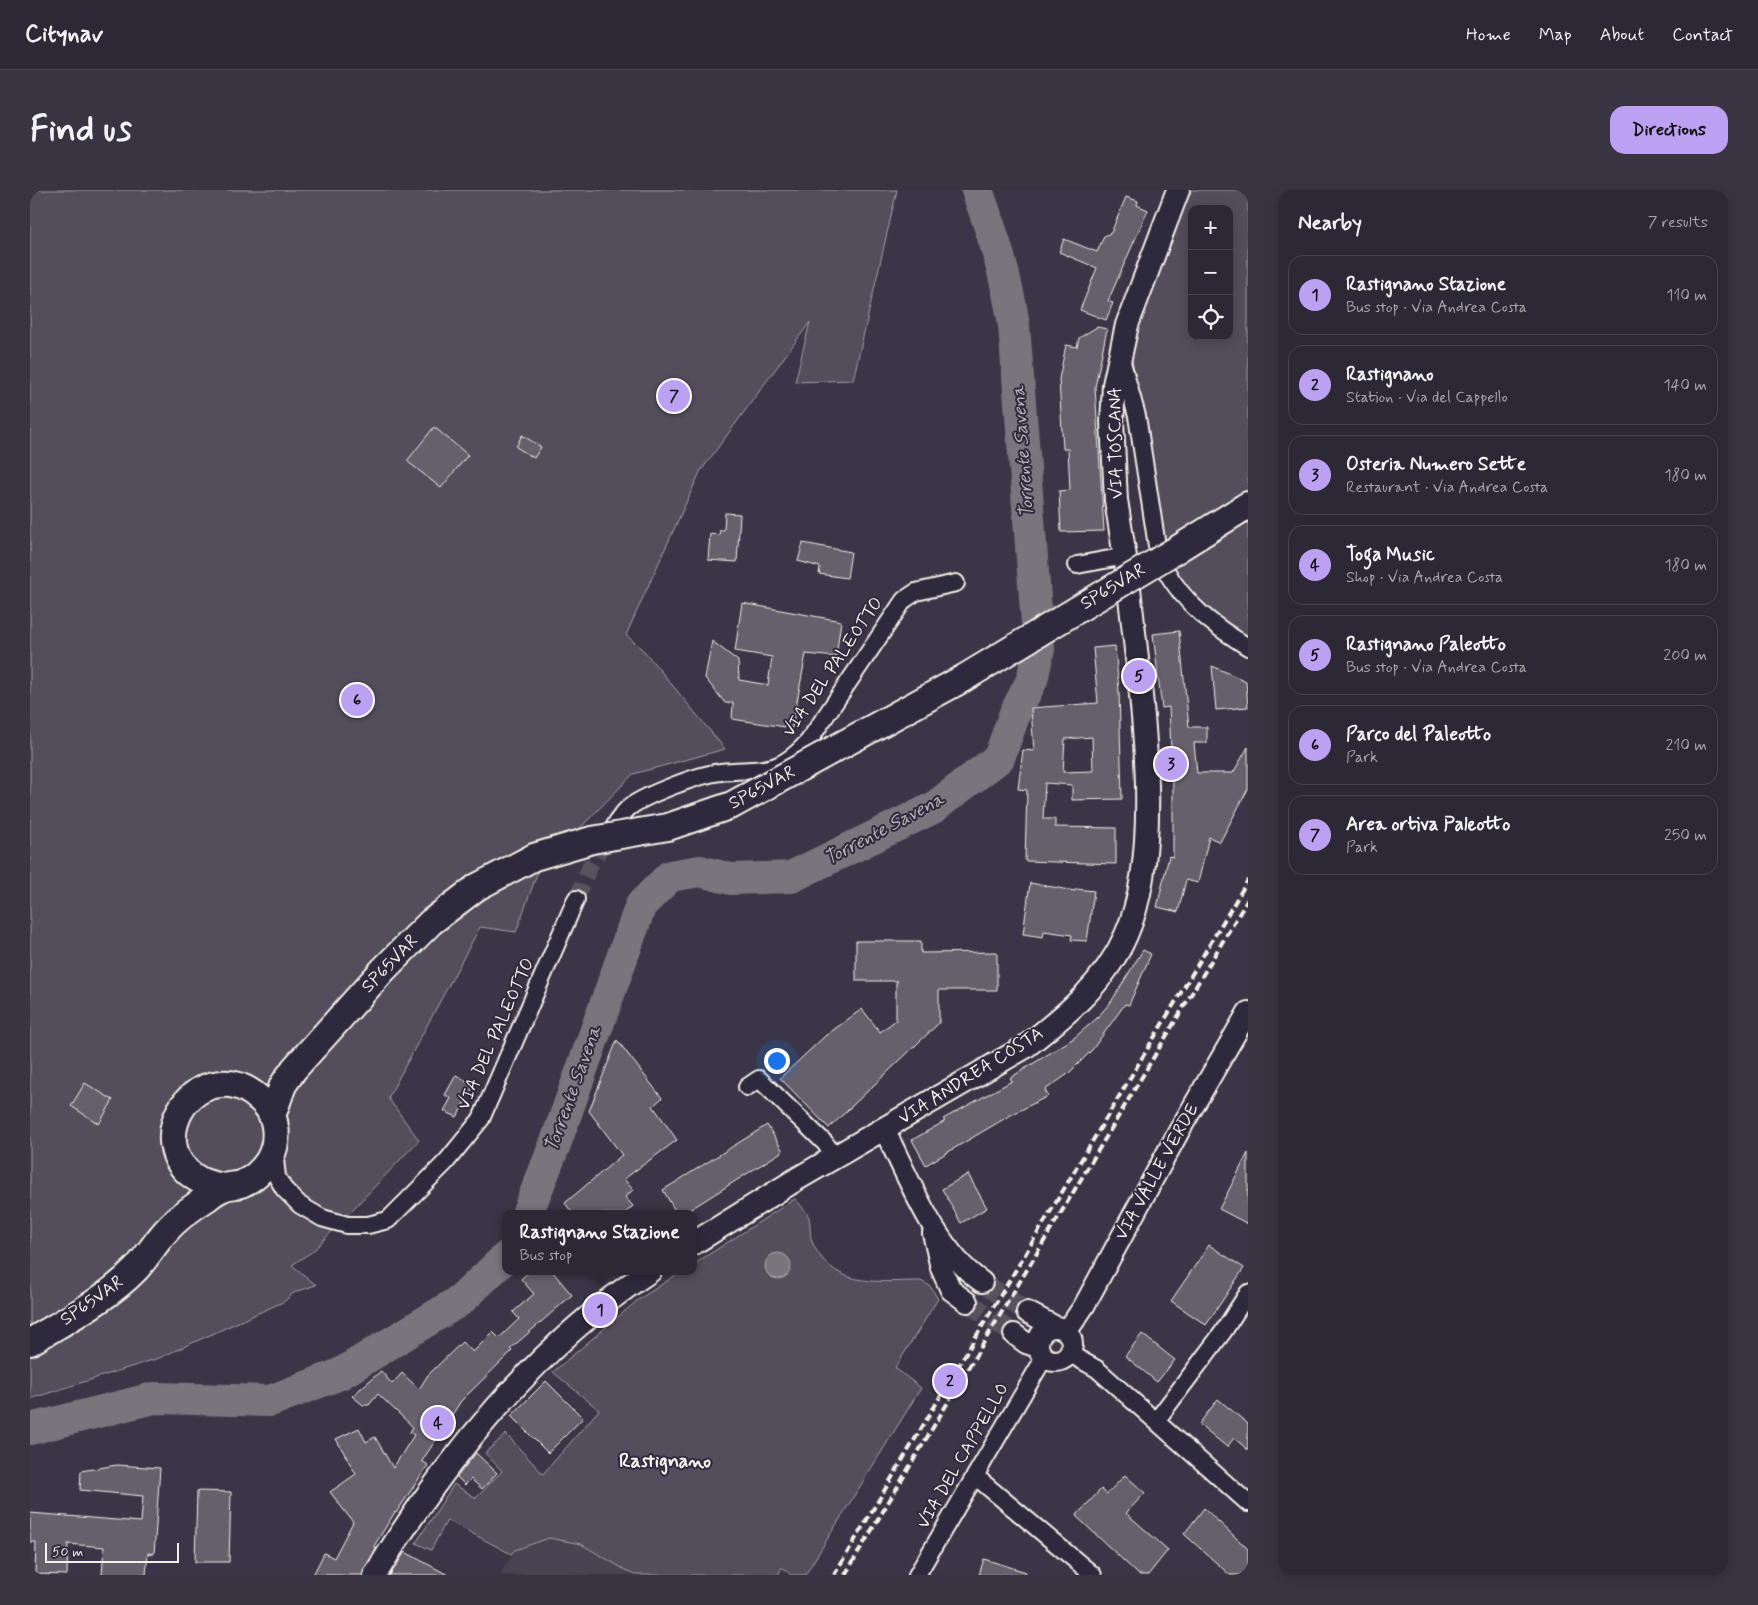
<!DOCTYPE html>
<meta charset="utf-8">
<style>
:root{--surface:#2c2835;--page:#383441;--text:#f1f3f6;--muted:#a6a6ad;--line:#484450;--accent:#bca0f2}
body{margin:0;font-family:Mynerve,sans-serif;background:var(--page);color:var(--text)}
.controls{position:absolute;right:15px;top:15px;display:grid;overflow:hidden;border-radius:10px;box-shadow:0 2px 12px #0003}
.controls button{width:45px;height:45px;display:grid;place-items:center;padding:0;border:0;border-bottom:1px solid var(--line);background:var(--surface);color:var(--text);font:25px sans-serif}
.scale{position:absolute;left:15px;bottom:12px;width:134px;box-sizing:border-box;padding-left:5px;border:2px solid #f4f1e8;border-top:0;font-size:14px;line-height:18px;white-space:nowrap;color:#f4f1e8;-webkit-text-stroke:4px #2f2a3d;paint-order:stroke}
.you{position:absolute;left:746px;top:870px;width:18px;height:18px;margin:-12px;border:4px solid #fff;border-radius:50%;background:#1a73e8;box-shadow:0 0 0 8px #1a73e833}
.badge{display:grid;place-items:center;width:32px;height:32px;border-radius:50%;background:var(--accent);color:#111;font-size:16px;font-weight:700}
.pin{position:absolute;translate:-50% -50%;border:2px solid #fff;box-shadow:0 1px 5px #0006}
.popup{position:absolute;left:472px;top:1020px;width:195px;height:65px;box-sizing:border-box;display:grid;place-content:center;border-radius:10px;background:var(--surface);filter:drop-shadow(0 1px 4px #0005);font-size:16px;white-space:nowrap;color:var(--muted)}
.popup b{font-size:19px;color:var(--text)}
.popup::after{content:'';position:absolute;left:50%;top:100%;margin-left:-10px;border:10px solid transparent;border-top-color:var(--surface)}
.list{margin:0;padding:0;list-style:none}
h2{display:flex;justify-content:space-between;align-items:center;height:65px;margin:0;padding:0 20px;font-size:21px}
h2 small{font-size:16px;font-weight:400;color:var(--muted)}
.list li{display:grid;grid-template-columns:32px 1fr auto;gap:15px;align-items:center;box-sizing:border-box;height:80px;margin:0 10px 10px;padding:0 10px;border:1px solid var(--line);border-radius:15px}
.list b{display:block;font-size:19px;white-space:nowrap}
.list p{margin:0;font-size:16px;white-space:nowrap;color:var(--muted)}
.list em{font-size:16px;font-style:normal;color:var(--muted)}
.icon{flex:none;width:28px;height:28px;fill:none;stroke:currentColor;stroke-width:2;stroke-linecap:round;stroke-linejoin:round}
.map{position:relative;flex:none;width:1218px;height:1385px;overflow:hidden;border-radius:15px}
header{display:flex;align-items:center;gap:30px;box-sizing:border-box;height:70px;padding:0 25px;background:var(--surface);border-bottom:1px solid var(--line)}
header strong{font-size:24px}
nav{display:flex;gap:28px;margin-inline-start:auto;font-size:18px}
.intro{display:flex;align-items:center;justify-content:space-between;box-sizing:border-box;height:120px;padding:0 30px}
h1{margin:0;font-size:35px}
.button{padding:12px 22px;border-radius:15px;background:var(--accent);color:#111;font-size:18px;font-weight:700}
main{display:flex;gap:30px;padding:0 30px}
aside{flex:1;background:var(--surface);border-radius:15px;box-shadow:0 2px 12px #0003}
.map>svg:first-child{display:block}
.built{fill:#484352}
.green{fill:#534e5c;stroke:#a4a0a2;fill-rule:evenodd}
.water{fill:#78747b;stroke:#aaa6a7}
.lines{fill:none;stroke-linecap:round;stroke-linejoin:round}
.river{stroke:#78747b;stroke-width:32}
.building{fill:#65616c;stroke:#f4f1e8;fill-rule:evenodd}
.minor-tunnel{stroke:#57525f;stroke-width:16;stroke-dasharray:16 8;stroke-linecap:butt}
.tertiary-tunnel{stroke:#57525f;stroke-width:20;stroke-dasharray:20 10;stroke-linecap:butt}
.minor-casing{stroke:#f4f1e8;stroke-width:20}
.tertiary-casing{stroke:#f4f1e8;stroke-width:24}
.secondary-casing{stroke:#f4f1e8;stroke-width:26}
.primary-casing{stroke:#f4f1e8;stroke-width:30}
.minor{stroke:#2f2a3d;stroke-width:16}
.tertiary{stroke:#2f2a3d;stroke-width:20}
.secondary{stroke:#2f2a3d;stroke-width:22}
.primary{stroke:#2f2a3d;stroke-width:26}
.rail{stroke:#f4f1e8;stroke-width:4;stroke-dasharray:8 4;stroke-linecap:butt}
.primary-bridge-casing{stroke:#f4f1e8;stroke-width:30;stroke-linecap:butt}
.primary-bridge{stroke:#2f2a3d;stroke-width:26}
.labels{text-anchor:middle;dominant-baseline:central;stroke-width:4;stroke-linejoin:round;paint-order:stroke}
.street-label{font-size:18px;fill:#f4f1e8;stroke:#2f2a3d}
.water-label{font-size:19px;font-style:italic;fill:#b6b2b2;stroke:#2f2a3d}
.quarter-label{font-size:20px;font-weight:bold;fill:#f4f1e8;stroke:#2f2a3d}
</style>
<header>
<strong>Citynav</strong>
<nav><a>Home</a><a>Map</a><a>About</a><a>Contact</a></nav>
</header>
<div class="intro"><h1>Find us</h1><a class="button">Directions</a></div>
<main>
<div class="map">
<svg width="1218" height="1385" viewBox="0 0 1218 1385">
<rect width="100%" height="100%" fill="#3b3647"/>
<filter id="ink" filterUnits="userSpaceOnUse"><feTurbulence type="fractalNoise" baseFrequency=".02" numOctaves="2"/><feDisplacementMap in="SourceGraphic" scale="10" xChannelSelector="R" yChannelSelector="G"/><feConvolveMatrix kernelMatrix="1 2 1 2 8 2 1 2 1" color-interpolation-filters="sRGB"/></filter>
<g filter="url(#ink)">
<path class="built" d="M 519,1348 L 551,1354 L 604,1385 L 470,1385 L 485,1360 Z"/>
<path class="green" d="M 0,0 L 867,0 L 823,190 L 765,192 L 780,132 L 670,282 L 596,445 L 614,461 L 695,559 L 603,584 L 508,681 L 486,742 L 450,737 L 358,908 L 389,950 L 283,1061 L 262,1075 L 286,1095 L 263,1103 L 255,1111 L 129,1168 L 0,1209 Z
M 1161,0 L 1218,0 L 1218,446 L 1163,411 L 1135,374 L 1102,169 L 1102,156 ZM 1162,19 L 1199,19 L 1199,146 L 1162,146 Z
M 765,1009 C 770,1015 777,1021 779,1028 C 781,1036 779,1046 783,1054 C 805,1099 848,1091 891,1091 L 900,1096 L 908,1109 L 865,1178 L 891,1198 L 775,1385 L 761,1385 L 752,1377 L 748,1385 L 604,1385 L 551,1354 L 519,1348 L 485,1360 L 481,1364 L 417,1330 L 401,1360 L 386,1353 L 424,1294 L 446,1308 L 472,1281 L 455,1263 L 476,1244 L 513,1284 L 569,1220 L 523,1182 L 608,1110 L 652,1081 L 664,1081 L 664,1074 Z"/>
<path class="water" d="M735 1076a13 13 0 1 1 26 0a13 13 0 1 1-26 0Z"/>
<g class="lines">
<path class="river" d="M 497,1024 L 524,957 L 611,715 L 640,686 L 670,681 L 701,689 L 761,687 L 903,618 L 969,568 L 985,523 L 1002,490 L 1009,459 L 984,135 C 976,85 964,47 947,0
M 0,1239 L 124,1208 L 240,1211 L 310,1184 L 431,1110 L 476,1067"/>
</g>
<path class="building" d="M 1096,7 L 1108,11 L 1107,15 L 1118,20 L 1078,111 L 1083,113 L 1076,130 L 1050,120 L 1067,78 L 1029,62 L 1034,49 L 1067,62 L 1074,46 L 1081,43 Z
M 1067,137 L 1077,139 L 1065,197 L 1074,341 L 1031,342 L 1029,301 L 1040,300 L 1038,259 L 1033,259 L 1029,189 L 1036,155 L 1047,157 L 1049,148 Z
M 404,237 L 438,265 L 411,298 L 377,271 Z
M 492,245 L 511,257 L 504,268 L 486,257 Z
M 695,323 L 710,324 L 707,372 L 678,370 L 680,344 L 689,345 L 690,340 L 694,340 Z
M 773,353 L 821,362 L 817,388 L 789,384 L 790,377 L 768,371 Z
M 712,413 L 811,431 L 806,467 L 776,464 L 762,538 L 702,529 L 703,513 L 695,513 L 675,488 L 682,451 L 708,471 L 709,490 L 738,495 L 742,467 L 705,461 Z
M 1149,441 L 1159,537 L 1177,537 L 1177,553 L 1164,553 L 1167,583 L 1203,583 L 1218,557 L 1218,599 L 1190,652 L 1179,647 L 1168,693 L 1156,690 L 1148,722 L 1127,717 L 1139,666 L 1143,667 L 1143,599 L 1139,517 L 1132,518 L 1123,444 Z
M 1085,456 L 1089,501 L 1092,609 L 1042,610 L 1042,595 L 1015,593 L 1013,629 L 1025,629 L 1025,637 L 1086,638 L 1086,674 L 995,671 L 997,600 L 988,599 L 993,560 L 1004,561 L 1001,518 L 1068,513 L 1063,458 ZM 1062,547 L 1063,581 L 1033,582 L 1035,549 Z
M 1182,476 L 1216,491 L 1218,517 L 1186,520 Z
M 1000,693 L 1045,701 L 1046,699 L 1064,701 L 1057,751 L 1041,750 L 1042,745 L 1014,741 L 1013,747 L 993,744 Z
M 826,751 L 891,751 L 891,763 L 967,762 L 967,800 L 909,800 L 909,833 L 799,938 L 750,888 L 795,846 L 832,819 L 850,842 L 866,830 L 866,793 L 868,791 L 826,791 Z
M 1113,760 L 1121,764 L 1099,815 L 1095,814 L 1062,860 L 1038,884 L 1015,900 L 1018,906 L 979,926 L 896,975 L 882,950 L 915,931 L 913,929 L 982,891 L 980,888 L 1044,848 L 1066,829 L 1081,812 Z
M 587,850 L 632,908 L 623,916 L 647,950 L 594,989 L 603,1000 L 595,1007 L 603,1016 L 594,1024 L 543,1024 L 535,1013 L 592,965 L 559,921 Z
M 426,885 L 444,895 L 427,927 L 414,921 L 421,908 L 415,905 Z
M 55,893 L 83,910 L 69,934 L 41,916 Z
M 737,935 L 753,961 L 653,1024 L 647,1024 L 633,1000 Z
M 1218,963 L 1218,1034 L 1189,1019 Z
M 938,984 L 957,1018 L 931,1033 L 912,999 Z
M 1179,1055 L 1214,1078 L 1176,1135 L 1141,1111 Z
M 500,1081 L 522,1081 L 542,1105 L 480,1159 L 482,1161 L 431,1211 L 392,1271 L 398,1275 L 366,1323 L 365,1322 L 344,1356 L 346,1358 L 332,1385 L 283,1385 L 294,1363 L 304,1368 L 323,1332 L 300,1302 L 326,1284 L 306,1249 L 329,1238 L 336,1252 L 345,1247 L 363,1278 L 384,1245 L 380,1242 L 383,1237 L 348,1204 L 339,1215 L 333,1215 L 322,1206 L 351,1181 L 362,1194 L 372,1183 L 389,1199 L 398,1185 L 432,1152 L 443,1162 L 463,1142 L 469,1148 L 489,1129 L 483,1122 L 504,1104 L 491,1089 Z
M 1112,1144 L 1145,1170 L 1127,1192 L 1095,1166 Z
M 516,1191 L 553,1228 L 518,1263 L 481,1226 Z
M 1188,1209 L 1218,1234 L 1218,1260 L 1204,1248 L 1197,1257 L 1169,1234 Z
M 446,1263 L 467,1283 L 452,1299 L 441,1289 L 435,1295 L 427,1287 Z
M 87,1275 L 130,1278 L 124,1364 L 118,1363 L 116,1385 L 72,1385 L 74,1357 L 38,1354 L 37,1385 L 5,1384 L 6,1352 L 0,1352 L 0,1323 L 111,1332 L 113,1306 L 50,1300 L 51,1281 Z
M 1095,1285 L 1115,1303 L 1096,1323 L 1138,1360 L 1118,1385 L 1109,1385 L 1046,1326 L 1071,1299 L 1077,1304 Z
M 167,1301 L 201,1302 L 199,1372 L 165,1372 Z
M 1174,1318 L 1218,1359 L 1218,1385 L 1200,1385 L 1154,1344 Z
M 375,1362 L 418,1385 L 360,1385 Z
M 954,1369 L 996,1382 L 995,1385 L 949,1385 Z"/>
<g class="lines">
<path class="minor-tunnel" d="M 546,709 L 560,676 L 579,644"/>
<path class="tertiary-tunnel" d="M 952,1092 L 997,1122
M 937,1112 L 984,1144"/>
<g class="minor-casing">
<path id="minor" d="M 1091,169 L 1107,226 L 1127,356
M 1047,375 L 1096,366
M 1135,379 C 1155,415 1184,436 1218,457
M 582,640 C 587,632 593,621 601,616 C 618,604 670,584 691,582 C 733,578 747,586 778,552 L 874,410 L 886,402 L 926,393
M 717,897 L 729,889 L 795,953 L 805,967
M 244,961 L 247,987 L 254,999 L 270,1015 L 292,1028 L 317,1035 L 338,1035 L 358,1030 L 416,972 L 451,929 L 546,709
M 1040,1164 L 1067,1179 L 1218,1313
M 1126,1231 L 1193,1142 L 1218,1103
M 945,1286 L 1063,1385
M 887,1385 L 1014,1168"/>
</g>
<g class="tertiary-casing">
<path id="tertiary" d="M 854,939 C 879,988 905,1060 952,1092
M 903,1043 L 911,1078 L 921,1100 L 937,1112
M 997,1122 L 1024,1136
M1008 1154a17 17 0 1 1 34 0a17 17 0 1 1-34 0Z
M 1037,1141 L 1054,1116 L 1149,941 L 1218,822
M 984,1144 L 996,1153 L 1008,1157"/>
</g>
<g class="secondary-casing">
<path id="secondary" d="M 1097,380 L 1086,310 L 1082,232 L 1084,195 L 1097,135 L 1148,0
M 664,1053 L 767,989 L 995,857 C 1035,826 1075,793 1096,745 C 1136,655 1109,495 1099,398
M 345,1385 C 413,1271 509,1154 620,1081"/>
</g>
<g class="primary-casing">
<path id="primary" d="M 1146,360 L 1218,315
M 242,926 L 253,895 L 264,879 L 354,779 L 401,732 L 447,697
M 0,1152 C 36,1130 76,1110 106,1079 C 117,1067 125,1053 136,1041 C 147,1028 163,1017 177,1008 C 182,1004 187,1000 193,998 C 198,995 205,996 211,994 C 222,990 233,980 239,970 C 249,952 248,928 234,913 C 222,901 208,892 191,894 C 146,897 124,959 163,986 C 172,993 183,995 194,997"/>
</g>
<use href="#minor" class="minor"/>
<use href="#tertiary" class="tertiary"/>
<use href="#secondary" class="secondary"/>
<use href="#primary" class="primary"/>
<path class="rail" d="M 804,1385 L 1218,690
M 815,1385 L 1218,709"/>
<g class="primary-bridge-casing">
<path id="primary-bridge" d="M 447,697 L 504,667 L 562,650 L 638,637 L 702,615 L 934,488 L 1146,360"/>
</g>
<use href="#primary-bridge" class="primary-bridge"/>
</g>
</g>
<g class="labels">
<g class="street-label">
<text transform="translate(1086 253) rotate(-91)">VIA TOSCANA</text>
<text transform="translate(1083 397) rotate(-31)">SP65VAR</text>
<text transform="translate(803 477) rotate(-56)">VIA DEL PALEOTTO</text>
<text transform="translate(732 598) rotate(-28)">SP65VAR</text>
<text transform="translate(360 774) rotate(-46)">SP65VAR</text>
<text transform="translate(466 844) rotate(-66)">VIA DEL PALEOTTO</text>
<text transform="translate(941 886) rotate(-32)">VIA ANDREA COSTA</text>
<text transform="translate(1127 982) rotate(-61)">VIA VALLE VERDE</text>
<text transform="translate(62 1111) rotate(-35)">SP65VAR</text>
<text transform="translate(933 1266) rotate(-60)">VIA DEL CAPPELLO</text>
</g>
<g class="water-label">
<text transform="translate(993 262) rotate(-94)">Torrente Savena</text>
<text transform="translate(854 639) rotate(-28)">Torrente Savena</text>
<text transform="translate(543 899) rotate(-70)">Torrente Savena</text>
</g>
<g class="quarter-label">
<text x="635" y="1271">Rastignano</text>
</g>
</g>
</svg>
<div class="controls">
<button>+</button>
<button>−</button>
<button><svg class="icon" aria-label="locate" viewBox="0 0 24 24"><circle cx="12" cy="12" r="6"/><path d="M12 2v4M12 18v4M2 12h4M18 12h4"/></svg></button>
</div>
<div class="scale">50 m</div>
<div class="you"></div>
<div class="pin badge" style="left:570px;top:1120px">1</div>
<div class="popup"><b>Rastignano Stazione</b>Bus stop</div>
<div class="pin badge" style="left:920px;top:1191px">2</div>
<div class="pin badge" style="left:1141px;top:574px">3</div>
<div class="pin badge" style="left:408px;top:1233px">4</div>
<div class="pin badge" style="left:1109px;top:486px">5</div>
<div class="pin badge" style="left:327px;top:510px">6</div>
<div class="pin badge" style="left:644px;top:206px">7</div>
</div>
<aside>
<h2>Nearby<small>7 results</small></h2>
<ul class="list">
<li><span class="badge">1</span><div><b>Rastignano Stazione</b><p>Bus stop · Via Andrea Costa</p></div><em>110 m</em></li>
<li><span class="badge">2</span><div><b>Rastignano</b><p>Station · Via del Cappello</p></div><em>140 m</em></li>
<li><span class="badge">3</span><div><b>Osteria Numero Sette</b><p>Restaurant · Via Andrea Costa</p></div><em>180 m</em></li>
<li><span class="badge">4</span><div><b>Toga Music</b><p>Shop · Via Andrea Costa</p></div><em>180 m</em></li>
<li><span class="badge">5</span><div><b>Rastignano Paleotto</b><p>Bus stop · Via Andrea Costa</p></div><em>200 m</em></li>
<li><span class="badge">6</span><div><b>Parco del Paleotto</b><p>Park</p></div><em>210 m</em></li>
<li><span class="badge">7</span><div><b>Area ortiva Paleotto</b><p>Park</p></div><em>250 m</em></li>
</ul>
</aside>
</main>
